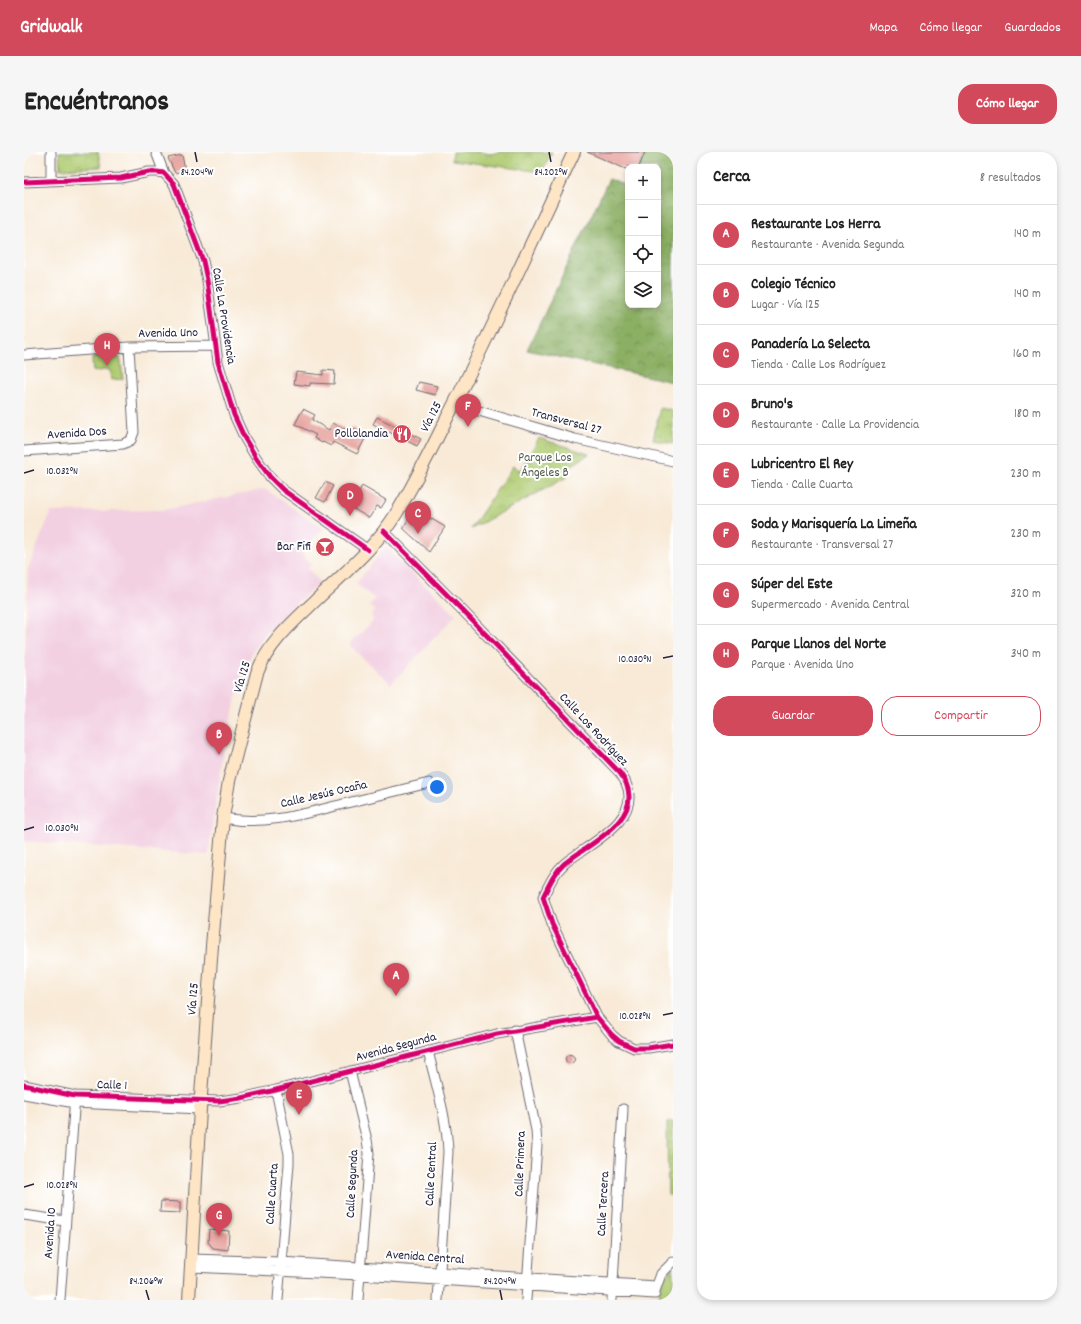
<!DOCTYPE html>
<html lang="es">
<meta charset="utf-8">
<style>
:root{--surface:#fff;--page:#f6f6f6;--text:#222;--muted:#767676;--line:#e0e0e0;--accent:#d1495b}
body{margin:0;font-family:Dekko,sans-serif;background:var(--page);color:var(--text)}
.controls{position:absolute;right:12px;top:12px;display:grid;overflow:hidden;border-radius:8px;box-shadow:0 2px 6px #0003}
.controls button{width:36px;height:36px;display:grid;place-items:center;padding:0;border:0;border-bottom:1px solid var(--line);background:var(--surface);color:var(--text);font:20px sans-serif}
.you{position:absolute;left:413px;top:635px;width:14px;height:14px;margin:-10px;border:3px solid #fff;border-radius:50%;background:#1a73e8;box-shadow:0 0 0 6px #1a73e833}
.badge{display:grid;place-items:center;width:26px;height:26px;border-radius:50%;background:var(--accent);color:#fff;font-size:13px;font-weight:700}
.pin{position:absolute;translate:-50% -33px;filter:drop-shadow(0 1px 2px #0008)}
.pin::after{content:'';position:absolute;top:21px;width:14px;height:12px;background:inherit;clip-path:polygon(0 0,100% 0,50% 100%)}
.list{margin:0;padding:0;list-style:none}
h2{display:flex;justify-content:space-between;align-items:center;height:52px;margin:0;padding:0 16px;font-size:17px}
h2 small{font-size:13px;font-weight:400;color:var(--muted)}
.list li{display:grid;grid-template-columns:26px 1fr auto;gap:12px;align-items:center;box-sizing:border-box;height:60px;padding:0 16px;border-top:1px solid var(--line)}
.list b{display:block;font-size:15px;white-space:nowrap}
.list p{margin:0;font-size:13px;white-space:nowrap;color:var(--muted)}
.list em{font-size:13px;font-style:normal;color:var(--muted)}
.actions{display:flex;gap:8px;padding:12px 16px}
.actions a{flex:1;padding:9px 0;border:1px solid var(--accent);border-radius:16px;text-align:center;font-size:14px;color:var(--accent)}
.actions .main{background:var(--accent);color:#fff}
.icon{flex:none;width:22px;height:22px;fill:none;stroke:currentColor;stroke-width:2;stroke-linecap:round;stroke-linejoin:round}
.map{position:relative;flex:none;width:649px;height:1148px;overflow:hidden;border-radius:16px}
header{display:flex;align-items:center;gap:24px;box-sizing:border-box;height:56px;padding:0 20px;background:var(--accent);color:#fff}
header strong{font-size:19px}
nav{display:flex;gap:22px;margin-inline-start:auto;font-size:14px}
.intro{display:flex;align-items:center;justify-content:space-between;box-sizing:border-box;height:96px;padding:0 24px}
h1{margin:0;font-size:28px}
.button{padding:10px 18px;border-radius:16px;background:var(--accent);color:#fff;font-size:14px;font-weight:700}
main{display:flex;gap:24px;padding:0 24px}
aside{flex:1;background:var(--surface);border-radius:16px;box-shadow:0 2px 6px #0003}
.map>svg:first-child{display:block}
.built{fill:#f2cfe1}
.grass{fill:url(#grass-dots);stroke:#687656}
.forest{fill:url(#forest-crowns);stroke:#56684f}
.park{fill:url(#park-crowns);stroke:#687656}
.building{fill:#e39691}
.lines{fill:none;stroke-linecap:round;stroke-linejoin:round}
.minor-casing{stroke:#6d6872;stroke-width:11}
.secondary-casing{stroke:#6d6872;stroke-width:14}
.minor{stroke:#fff;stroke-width:9}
.secondary{stroke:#fde5c5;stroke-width:12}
.cycleway-casing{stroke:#fff;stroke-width:8}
.cycleway{stroke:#d6006c;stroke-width:5}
.ticks{fill:none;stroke:#22223b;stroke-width:1.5}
.labels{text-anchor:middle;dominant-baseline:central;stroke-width:4;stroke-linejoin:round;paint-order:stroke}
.street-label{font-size:13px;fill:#22223b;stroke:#fff}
.poi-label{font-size:13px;fill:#22223b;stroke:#fff;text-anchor:end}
.park-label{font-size:13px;fill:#535d4e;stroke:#fff}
.ticks-label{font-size:10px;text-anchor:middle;fill:#22223b;stroke:#fff;stroke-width:4;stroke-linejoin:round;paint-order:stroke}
</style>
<header>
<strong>Gridwalk</strong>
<nav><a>Mapa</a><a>Cómo llegar</a><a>Guardados</a></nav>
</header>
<div class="intro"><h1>Encuéntranos</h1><a class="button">Cómo llegar</a></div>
<main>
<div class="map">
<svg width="649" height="1148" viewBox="0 0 649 1148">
<defs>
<pattern id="grass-dots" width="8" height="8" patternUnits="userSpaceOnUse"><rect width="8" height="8" fill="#afcb71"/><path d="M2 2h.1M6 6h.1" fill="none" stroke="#96ae63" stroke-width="1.8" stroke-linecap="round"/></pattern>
<pattern id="forest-crowns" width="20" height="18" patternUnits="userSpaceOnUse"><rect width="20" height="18" fill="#8baf63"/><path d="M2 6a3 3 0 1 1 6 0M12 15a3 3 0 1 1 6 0" fill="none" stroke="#718e53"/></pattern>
<pattern id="park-crowns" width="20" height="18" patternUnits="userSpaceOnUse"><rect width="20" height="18" fill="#afcb71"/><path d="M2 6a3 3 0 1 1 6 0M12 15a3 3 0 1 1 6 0" fill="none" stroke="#96ae63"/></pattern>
</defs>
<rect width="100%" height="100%" fill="#fff"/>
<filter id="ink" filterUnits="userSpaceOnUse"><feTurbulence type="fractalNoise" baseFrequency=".025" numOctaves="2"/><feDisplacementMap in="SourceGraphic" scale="8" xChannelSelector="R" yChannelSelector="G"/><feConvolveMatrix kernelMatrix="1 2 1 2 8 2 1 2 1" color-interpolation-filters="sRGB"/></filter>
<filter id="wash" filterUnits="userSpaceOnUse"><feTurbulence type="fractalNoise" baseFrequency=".012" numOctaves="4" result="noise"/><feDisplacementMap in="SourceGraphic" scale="16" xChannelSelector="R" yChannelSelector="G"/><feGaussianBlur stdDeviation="0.9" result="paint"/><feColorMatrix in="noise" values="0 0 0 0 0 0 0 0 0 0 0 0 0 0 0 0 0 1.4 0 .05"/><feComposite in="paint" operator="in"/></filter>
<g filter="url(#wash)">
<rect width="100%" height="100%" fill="#f8ead7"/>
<path class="built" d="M 241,337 L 299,377 L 276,400 L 287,412 L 283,415 L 296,431 L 270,453 L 243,480 L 228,500 L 216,529 L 200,598 L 184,703 L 0,689 L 0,537 L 4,417 L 27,360 L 140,358 Z
M 361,395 L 432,463 L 367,532 L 325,493 L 350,468 L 347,463 L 351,459 L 345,453 L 351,447 L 332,432 Z"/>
<path class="grass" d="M 649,969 L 649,1043 L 644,1043 L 643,970 Z"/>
<path class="forest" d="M 621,0 L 637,0 L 649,5 L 649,230 L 503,198 L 585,27 L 604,34 L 604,153 L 634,153 L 634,15 L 615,15 Z"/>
<path class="park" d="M 35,0 L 74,0 L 77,15 L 36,17 Z
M 429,0 C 437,0 447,0 455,0 C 462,1 467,3 474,0 L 528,0 L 518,20 L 428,8 Z
M 89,203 L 96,206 L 97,210 L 99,227 L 87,228 L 85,217 L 69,220 L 68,206 Z
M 636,256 L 649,259 L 649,292 L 629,288 Z
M 515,286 L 565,302 L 541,318 L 543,325 L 447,377 L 489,314 L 496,318 Z
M 649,1116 L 649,1148 L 636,1148 C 634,1135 639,1124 649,1116 Z"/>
<g id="blocks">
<path class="building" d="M 563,0 L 621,0 L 615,15 L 604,15 L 604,18 Z
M 158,3 L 161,18 L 151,21 L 144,6 Z
M 299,218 L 311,219 L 310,232 L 286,231 L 286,234 L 270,232 L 272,220 L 299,223 Z
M 395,230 L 413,234 L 411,243 L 392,238 Z
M 279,257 L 291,263 L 288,268 L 305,278 L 309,271 L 325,279 L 327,275 L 343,283 L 333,302 L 309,290 L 307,294 L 299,290 L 298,291 L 290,286 L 292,283 L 271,272 Z
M 353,265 L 397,287 L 393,294 L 349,272 Z
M 301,330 L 309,334 L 301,350 L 292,346 Z
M 338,334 L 362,348 L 357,356 L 353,354 L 345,366 L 323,353 L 328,345 L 331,346 Z
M 391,357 L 421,375 L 405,400 L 379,376 Z
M541.5 907a4.5 4.5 0 1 1 9 0a4.5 4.5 0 1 1-9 0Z
M 137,1049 L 156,1050 L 156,1061 L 136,1060 Z
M 185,1077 L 205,1079 L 204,1098 L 189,1096 L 184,1090 Z"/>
</g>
</g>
<g filter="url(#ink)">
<use href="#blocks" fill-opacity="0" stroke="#6d6872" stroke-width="1"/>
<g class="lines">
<g class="minor-casing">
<path id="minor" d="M 27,0 L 27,29
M 132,0 L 140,21
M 0,30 L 97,26 L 125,20 L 133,20 L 140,21 L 150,32 L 179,109 L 183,128 L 194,210 L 210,263 L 221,287 L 233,307 L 246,325 L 259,338 L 344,398
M 0,203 L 105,195 L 192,194
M 431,252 L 551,287 L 649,309
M 0,299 L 99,292 L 107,288 L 110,280 L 105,195
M 360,379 L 440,460 L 596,621 C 598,624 601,628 602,631 C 619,669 562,693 540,712 C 530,721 525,733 519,745 L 528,772 L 573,865 L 588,883 L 595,889 L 610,896 L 624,896 L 649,892
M 199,666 C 239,674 280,662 319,652 C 348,645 377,638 405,631
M 491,878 L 512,978 L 513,993 L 502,1148
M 404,899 C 412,933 423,966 424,1000 L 414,1148
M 326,919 L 343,988 L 345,1001 L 334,1148
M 0,933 L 51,944 L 195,949 L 217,946 L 252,938 L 473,882 L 573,865
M 252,938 L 265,1002 L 265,1012 L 254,1148
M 0,942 L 51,951 L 176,957
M 0,1063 L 41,1069
M 168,1107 L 257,1110 L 632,1134
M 167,1115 L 336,1123 L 631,1142
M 631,1139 L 637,1122 L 649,1110
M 36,1148 L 51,944
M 588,1148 L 599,957"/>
</g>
<g class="secondary-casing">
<path id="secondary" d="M 165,1148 L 176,957 L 188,794 L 199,666 L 205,629 L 233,521 C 244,492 268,471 290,450 C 319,422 351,396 372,362 C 391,331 407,298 423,266 C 468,179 508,89 550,0"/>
</g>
<use href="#minor" class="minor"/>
<use href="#secondary" class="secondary"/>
<g class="cycleway-casing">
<path id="cycleway" d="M 0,30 L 97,26 L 125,20 L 133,20 L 140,21 L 150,32 L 179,109 L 183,128 L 194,210 L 210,263 L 221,287 L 233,307 L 246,325 L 259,338 L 344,398
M 360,379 L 440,460 L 596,621 C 598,624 601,628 602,631 C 619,669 562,693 540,712 C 530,721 525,733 519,745 L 528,772 L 573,865 L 588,883 L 595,889 L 610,896 L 624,896 L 649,892
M 0,933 L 51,944 L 195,949 L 217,946 L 252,938 L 473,882 L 573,865"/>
</g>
<use href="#cycleway" class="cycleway"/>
</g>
</g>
<path class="ticks" d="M 171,0 L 173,10M 525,0 L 527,10M 0,321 L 10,318M 639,506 L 649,504M 0,678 L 10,675M 639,863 L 649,861M 0,1035 L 10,1032M 122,1138 L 125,1148M 476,1138 L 478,1148"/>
<defs>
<g id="restaurant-disc" transform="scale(1)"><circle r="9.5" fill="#d1495b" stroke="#fff"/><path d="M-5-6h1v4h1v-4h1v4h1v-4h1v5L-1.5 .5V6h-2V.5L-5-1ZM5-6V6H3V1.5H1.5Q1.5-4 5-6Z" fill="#fff"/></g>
<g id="bar-disc" transform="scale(1)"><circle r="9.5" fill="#d1495b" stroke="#fff"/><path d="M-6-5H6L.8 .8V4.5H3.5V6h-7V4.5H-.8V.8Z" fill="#fff"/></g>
</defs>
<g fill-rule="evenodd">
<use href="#restaurant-disc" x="378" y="282"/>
<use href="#bar-disc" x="301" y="395"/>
</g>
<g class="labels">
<g class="street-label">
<text transform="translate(199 164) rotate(81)">Calle La Providencia</text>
<text transform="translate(144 182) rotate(-1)">Avenida Uno</text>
<text transform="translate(408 265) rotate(-63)">Vía 125</text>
<text transform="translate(542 270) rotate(15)">Transversal 27</text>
<text transform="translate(53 282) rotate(-4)">Avenida Dos</text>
<text transform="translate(219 525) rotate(-73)">Vía 125</text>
<text transform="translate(569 578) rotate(47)">Calle Los Rodríguez</text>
<text transform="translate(300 643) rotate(-13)">Calle Jesús Ocaña</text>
<text transform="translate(170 847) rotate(-86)">Vía 125</text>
<text transform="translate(372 896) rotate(-15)">Avenida Segunda</text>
<text transform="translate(88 934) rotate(2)">Calle 1</text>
<text transform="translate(497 1012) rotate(-88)">Calle Primera</text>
<text transform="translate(408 1022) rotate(-87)">Calle Central</text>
<text transform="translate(329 1032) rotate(-87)">Calle Segunda</text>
<text transform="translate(249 1042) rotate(-86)">Calle Cuarta</text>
<text transform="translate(580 1052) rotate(-87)">Calle Tercera</text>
<text transform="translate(27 1081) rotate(-86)">Avenida 10</text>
<text transform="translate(401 1106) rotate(4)">Avenida Central</text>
</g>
<g class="poi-label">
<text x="364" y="282">Pollolandia</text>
<text x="287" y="395">Bar Fifi</text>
</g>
<g class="park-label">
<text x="521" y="306">Parque Los<tspan x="521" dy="15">Ángeles B</tspan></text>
</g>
</g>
<g class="ticks-label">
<text x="173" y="23">84.204°W</text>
<text x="527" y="23">84.202°W</text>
<text x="38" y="322">10.032°N</text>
<text x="611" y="510">10.030°N</text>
<text x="38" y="679">10.030°N</text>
<text x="611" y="867">10.028°N</text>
<text x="38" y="1036">10.028°N</text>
<text x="122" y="1132">84.206°W</text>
<text x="476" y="1132">84.204°W</text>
</g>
</svg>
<div class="controls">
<button>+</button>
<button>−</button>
<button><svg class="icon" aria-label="locate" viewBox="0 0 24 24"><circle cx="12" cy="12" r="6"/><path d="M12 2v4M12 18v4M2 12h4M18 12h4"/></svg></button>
<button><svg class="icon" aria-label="layers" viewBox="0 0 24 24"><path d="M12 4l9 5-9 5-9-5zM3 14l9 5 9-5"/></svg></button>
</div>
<div class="you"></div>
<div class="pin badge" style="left:372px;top:844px">A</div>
<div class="pin badge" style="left:195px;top:603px">B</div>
<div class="pin badge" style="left:394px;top:382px">C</div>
<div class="pin badge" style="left:326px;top:364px">D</div>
<div class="pin badge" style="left:275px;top:963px">E</div>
<div class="pin badge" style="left:444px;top:275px">F</div>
<div class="pin badge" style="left:195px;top:1084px">G</div>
<div class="pin badge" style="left:83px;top:214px">H</div>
</div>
<aside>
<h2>Cerca<small>8 resultados</small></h2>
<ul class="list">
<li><span class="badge">A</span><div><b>Restaurante Los Herra</b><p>Restaurante · Avenida Segunda</p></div><em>140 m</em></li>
<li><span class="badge">B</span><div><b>Colegio Técnico</b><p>Lugar · Vía 125</p></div><em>140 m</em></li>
<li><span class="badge">C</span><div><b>Panadería La Selecta</b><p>Tienda · Calle Los Rodríguez</p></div><em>160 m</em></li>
<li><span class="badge">D</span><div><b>Bruno's</b><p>Restaurante · Calle La Providencia</p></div><em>180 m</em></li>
<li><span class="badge">E</span><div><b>Lubricentro El Rey</b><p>Tienda · Calle Cuarta</p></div><em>230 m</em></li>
<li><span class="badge">F</span><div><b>Soda y Marisquería La Limeña</b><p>Restaurante · Transversal 27</p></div><em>230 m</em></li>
<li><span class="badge">G</span><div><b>Súper del Este</b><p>Supermercado · Avenida Central</p></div><em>320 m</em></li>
<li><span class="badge">H</span><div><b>Parque Llanos del Norte</b><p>Parque · Avenida Uno</p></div><em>340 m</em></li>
</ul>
<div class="actions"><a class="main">Guardar</a><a>Compartir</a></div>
</aside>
</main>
